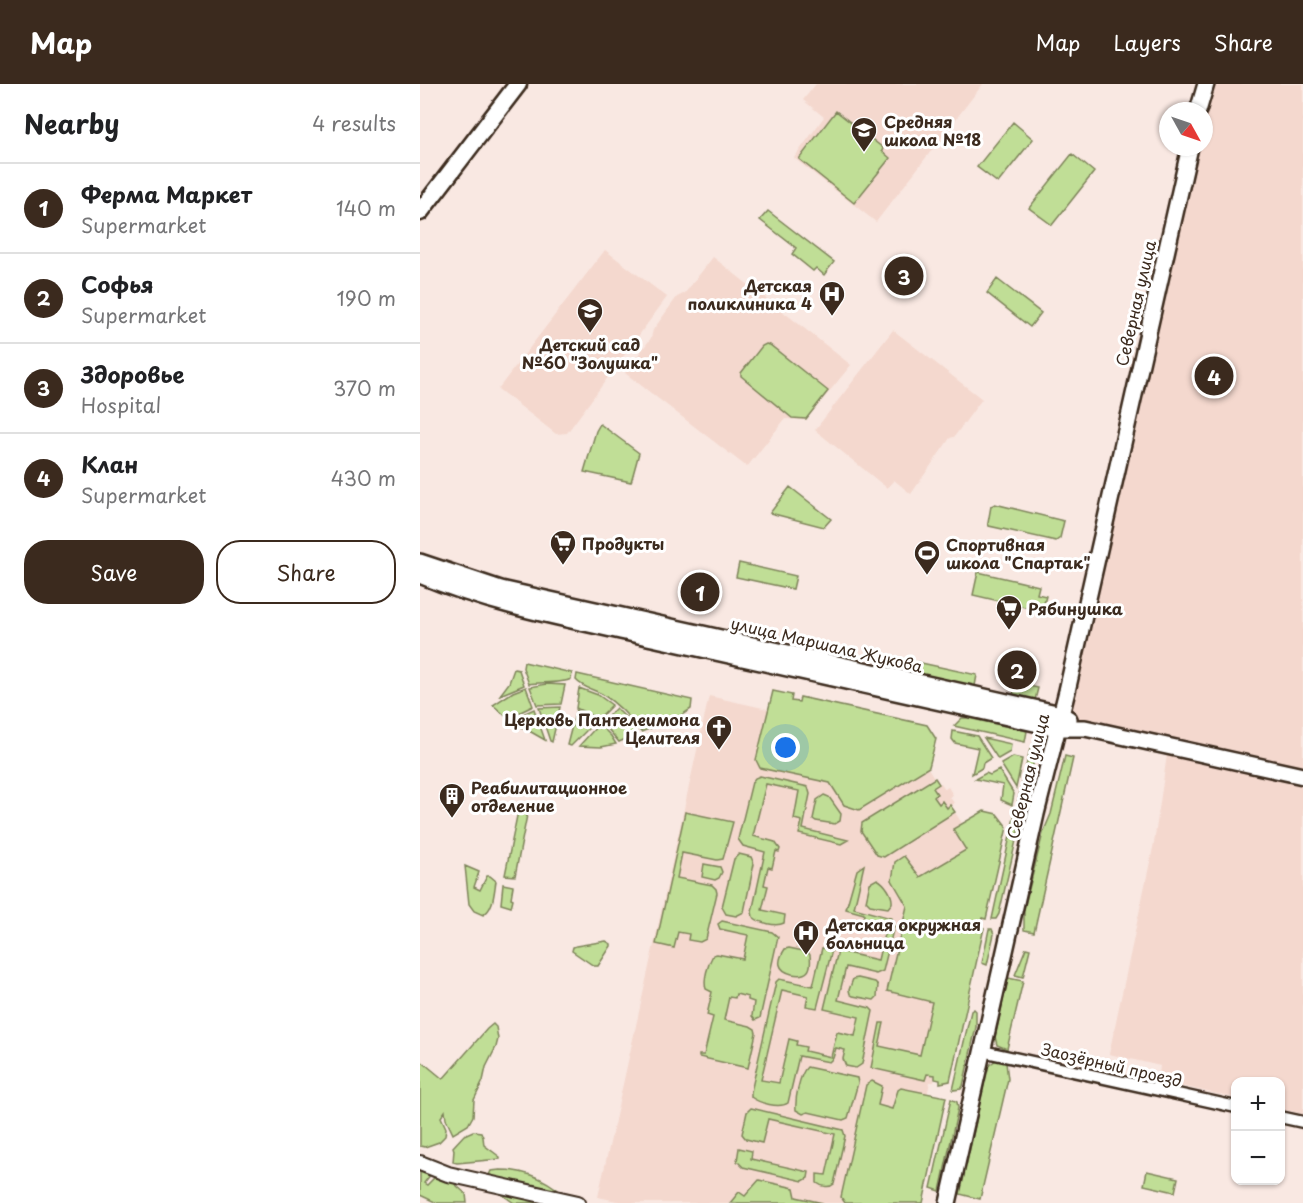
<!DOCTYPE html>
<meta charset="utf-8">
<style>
:root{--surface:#fff;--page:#f2f2f2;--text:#202124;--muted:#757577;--line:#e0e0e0;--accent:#3b2a1e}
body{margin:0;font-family:"Playpen Sans",sans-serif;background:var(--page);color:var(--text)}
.controls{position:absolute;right:18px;bottom:18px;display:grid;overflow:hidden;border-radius:12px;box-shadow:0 2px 4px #0004}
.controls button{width:54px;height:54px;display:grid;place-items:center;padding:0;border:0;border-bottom:2px solid var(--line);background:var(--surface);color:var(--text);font:30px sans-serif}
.compass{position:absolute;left:739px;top:18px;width:54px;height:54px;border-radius:50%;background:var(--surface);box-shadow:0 2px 4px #0004;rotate:130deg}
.you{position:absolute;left:366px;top:664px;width:21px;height:21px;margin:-15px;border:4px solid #fff;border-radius:50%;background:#1a73e8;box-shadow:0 0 0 9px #1a73e833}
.badge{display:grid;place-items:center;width:39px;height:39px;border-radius:50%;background:var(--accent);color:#fff;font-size:20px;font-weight:700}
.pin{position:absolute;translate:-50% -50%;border:3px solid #fff;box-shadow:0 2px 6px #0006}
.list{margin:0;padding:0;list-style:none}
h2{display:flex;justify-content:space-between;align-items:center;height:78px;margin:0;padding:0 24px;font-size:26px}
h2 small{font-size:20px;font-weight:400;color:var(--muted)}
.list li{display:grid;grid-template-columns:39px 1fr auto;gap:18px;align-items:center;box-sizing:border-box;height:90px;padding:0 24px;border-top:2px solid var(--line)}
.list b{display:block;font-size:22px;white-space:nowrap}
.list p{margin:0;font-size:20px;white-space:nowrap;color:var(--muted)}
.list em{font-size:20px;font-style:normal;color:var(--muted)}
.actions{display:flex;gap:12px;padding:18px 24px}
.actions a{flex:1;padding:14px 0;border:2px solid var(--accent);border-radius:24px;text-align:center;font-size:21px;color:var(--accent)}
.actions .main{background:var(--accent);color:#fff}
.map{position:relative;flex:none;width:883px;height:1119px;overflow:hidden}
header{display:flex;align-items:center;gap:36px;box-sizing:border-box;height:84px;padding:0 30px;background:var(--accent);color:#fff}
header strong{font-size:28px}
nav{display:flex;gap:33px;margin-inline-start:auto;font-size:21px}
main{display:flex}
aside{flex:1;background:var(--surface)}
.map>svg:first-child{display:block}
.built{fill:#f4d8ce}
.green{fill:#c0de96;stroke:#7e845a;stroke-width:1.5}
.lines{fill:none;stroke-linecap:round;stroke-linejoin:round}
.minor-casing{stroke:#3b2a1e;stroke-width:15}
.tertiary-casing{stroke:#3b2a1e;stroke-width:18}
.secondary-casing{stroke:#3b2a1e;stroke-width:20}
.primary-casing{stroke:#3b2a1e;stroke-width:21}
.minor{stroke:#fff;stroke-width:10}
.tertiary{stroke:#fff;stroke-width:14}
.secondary{stroke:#fff;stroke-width:15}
.primary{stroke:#fff;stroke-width:16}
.labels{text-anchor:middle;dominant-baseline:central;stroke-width:6;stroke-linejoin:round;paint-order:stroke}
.poi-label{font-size:16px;font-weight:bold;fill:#3b2a1e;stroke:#fff;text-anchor:start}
.street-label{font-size:16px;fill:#3b2a1e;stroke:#fff}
</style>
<header>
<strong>Map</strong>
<nav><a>Map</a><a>Layers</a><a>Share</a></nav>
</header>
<main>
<aside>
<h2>Nearby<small>4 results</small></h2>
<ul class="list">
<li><span class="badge">1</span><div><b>Ферма Маркет</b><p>Supermarket</p></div><em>140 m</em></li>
<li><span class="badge">2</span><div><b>Софья</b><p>Supermarket</p></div><em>190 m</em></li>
<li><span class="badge">3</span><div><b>Здоровье</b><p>Hospital</p></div><em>370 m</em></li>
<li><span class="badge">4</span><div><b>Клан</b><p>Supermarket</p></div><em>430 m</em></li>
</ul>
<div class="actions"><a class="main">Save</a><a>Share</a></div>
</aside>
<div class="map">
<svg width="883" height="1119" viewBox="0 0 883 1119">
<rect width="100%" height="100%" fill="#f9e8e2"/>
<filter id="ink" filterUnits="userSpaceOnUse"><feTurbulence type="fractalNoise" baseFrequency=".0167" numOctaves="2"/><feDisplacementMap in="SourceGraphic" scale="12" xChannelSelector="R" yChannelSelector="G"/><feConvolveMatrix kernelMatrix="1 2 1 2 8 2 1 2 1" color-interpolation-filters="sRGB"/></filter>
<g filter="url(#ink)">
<path class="built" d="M 396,0 L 563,0 L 456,138 L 374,74 L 404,33 L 383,16 Z
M 794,0 L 883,0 L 883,684 L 703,644 L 661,637 L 655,634 L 651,626 L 777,63 L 784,63 L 784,30 Z
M 185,166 L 247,213 L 147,349 L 136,350 L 78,305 Z
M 293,173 L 431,281 L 386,336 L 365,335 L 327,383 L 205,289 L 231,254 L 233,246 L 257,213 L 265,209 Z
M 473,246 L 562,315 L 534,353 L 530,354 L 491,410 L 474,396 L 467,404 L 395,346 Z
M 289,612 L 515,662 L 508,684 L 518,700 L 521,699 L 525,705 L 528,703 L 533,711 L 530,713 L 534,719 L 531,722 L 547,747 L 566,752 L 512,991 L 515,992 L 514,998 L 510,998 L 483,1119 L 206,1119 L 178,1113 Z
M 747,671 L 883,701 L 883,1030 L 861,1025 L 860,998 L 816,998 L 815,1014 L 738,997 L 740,982 L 689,970 L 734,759 Z"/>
<path class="green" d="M 416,27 L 463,64 L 462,67 L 470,74 L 434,119 L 379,75 Z
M 593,38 L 613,55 L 578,99 L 557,83 Z
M 652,70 L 674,88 L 632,141 L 609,124 Z
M 348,127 L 414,178 L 404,191 L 396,184 L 393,187 L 372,170 L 376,164 L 340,136 Z
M 577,195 L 621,229 L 610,243 L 567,209 Z
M 346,260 L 350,261 L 408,307 L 386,335 L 372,334 L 321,292 L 321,289 L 342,262 Z
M 180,340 L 219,369 L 211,398 L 164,388 L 176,347 Z
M 370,403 L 411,435 L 404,443 L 350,429 Z
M 575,420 L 644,437 L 640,454 L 636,457 L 569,442 L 568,439 L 571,422 Z
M 319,479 L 376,492 L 373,505 L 316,493 Z
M 558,488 L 619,502 L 617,510 L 626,512 L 622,527 L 553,511 Z
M 469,572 L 557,591 L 555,602 L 536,602 L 469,585 L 467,579 Z
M 104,578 L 152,589 L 151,595 C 142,600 120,598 109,600 L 103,584 Z
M 94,585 L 99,586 L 104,601 L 80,611 L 89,599 Z
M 157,590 L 272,616 L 271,625 L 257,634 L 221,648 C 210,633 198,620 182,610 C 173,605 163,604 156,596 Z
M 596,599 L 618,604 L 615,616 L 593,611 Z
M 127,600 L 145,601 L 141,620 L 117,621 L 110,603 Z
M 106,603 L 113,622 L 88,634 L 73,621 L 93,608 Z
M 159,604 L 178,611 L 192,621 L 178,635 L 156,624 Z
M 353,607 L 372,611 L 371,617 L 379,618 L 380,613 L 507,641 L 516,655 L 509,683 L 439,726 L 424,721 L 410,699 L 340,684 L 336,676 Z
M 140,623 L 132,658 L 130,657 L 119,624 Z
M 196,624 L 207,635 L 217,650 L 199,658 L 182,638 Z
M 114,625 L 125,656 L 90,636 Z
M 156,626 L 176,637 L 151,662 L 147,661 Z
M 542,634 L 548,634 L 607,647 L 605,658 L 534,642 Z
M 179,640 L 191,652 L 196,660 L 181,663 L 159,662 Z
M 533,647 L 557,652 L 571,674 L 563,679 L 562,684 L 552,690 L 558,664 L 535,659 L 532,655 Z
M 564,654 L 591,660 L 590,668 L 578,675 Z
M 610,665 L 616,667 L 604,721 L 601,723 L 597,722 Z
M 645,672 L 653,674 L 614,848 L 604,846 L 604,825 L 623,749 L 631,730 Z
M 593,673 L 602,675 L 596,704 L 581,680 Z
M 579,686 L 594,710 L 592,721 L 581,716 L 583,701 L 555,695 L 566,689 L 570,691 Z
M 340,692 L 388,703 L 390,710 L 383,745 L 428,756 L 421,760 L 379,750 L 382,737 L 374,735 L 379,707 L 346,700 L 333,752 L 355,758 L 360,765 L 359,768 L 356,767 L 352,784 L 348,783 L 344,801 L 348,802 L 342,826 L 365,831 L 364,839 C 356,843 340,839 333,833 L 332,828 L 345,768 L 323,762 L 318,755 L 332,698 L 335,694 Z
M 515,694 L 519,700 L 513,704 L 517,710 L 514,713 L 519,720 L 522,717 L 527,724 L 530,721 L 535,728 L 464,773 L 457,771 L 441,747 L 442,739 Z
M 404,711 L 409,713 L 421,730 L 420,737 L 415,740 L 396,737 L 393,735 L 397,716 Z
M 102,719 L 109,721 L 95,792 L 85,791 L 99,722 Z
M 564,727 L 577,730 L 587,743 L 566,835 L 562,834 L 560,842 L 564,844 L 530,997 L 520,999 L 520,996 L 515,995 L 515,991 L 507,990 L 505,996 L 451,984 L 460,939 L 464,939 L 459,962 L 500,971 L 512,918 L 467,907 L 487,822 L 472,796 L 475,778 L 484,772 L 500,793 L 546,766 L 533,745 Z
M 265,728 L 313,738 L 303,775 L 297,776 L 262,769 L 257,794 L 292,801 L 296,805 L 297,809 L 286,855 L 280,858 L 268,856 L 269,850 L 258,848 L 254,864 L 236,860 Z
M 595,729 L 598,731 L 601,735 L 579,830 L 576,835 L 572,835 Z
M 319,770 L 331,773 L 334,780 L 324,828 L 316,832 L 306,830 L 302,823 L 314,775 Z
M 284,780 L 300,783 L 302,788 L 299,794 L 295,796 L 282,793 Z
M 444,781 L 434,824 L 471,834 L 474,842 L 463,887 L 456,890 L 426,883 L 418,916 L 450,924 L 453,927 L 442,980 L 436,984 L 426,982 L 423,975 L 425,966 L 416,964 L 413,974 L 409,978 L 379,972 L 368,1019 C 359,1025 339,1019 331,1013 L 331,1008 L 356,898 L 359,895 L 393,902 L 402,864 L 412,866 L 397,924 L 386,922 L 388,912 L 362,906 L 341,996 L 359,999 L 369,955 L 377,957 L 376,961 L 386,963 L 385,967 L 411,973 L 417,948 L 435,952 L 439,933 L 404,925 L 418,867 L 458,876 L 466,842 L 443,836 L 444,830 L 426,825 L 437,786 Z
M 45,782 L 59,788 L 54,803 L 60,806 L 67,792 L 70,792 L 76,797 C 74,808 74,825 63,831 L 54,827 L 49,820 Z
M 457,795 C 465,799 473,811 472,819 L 468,824 L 450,821 L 446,817 L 450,799 Z
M 83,800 L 93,802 L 91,814 L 93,815 L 91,823 L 81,820 Z
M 302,837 L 352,848 L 358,853 L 340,934 L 335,936 L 332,932 L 334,918 L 328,916 L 328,913 L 316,910 L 315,914 L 309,913 L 304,936 L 330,942 L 335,945 L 336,949 L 328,984 L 279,973 L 279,971 L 284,971 L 293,933 L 287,931 L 292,908 L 286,905 C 283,896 288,880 293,871 L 297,870 L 323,875 L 328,851 L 300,845 L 298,840 Z
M 569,845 L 572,845 L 574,850 L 567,881 L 562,879 Z
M 186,857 L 191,860 L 191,862 L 178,882 L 174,882 L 152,867 L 153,863 L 156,862 Z
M 369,864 L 388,868 L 390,871 C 392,886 388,893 372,890 C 357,886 357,877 365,865 Z
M 606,864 L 610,865 L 603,893 L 595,891 Z
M 438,894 L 455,898 L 458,901 L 457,913 L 454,916 L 433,912 L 430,910 L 429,906 L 433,895 Z
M 588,894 L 603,897 L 587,965 L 577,961 L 575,953 Z
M 554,925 L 556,927 L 556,943 L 543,1002 L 541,1005 L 533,1006 L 551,927 Z
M 73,940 L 76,943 L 78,955 L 76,963 L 66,983 L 63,997 L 54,1016 L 53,1032 L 48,1041 L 33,1050 L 26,1035 L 25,1027 L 21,1033 L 26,1044 L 25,1052 L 19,1058 L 5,1063 L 0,1062 L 0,976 L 23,995 L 67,945 Z
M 576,976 L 586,979 L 588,995 L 560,1115 L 540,1110 L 568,982 Z
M 387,983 L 437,994 L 438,999 L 428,1034 L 423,1036 L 388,1028 L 383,1030 L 376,1026 C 375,1015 379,991 387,983 Z
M 452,997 L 462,1002 L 458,1021 L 472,1025 L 478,1006 L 481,1004 L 526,1013 L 503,1119 L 425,1119 L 421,1113 L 446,1001 Z
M 531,1015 L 537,1018 L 538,1024 L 520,1107 L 511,1104 Z
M 331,1024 L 423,1046 L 425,1052 L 414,1100 C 410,1104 402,1103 397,1099 L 397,1090 L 406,1091 L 415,1050 L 348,1035 L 342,1059 L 326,1055 L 322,1050 L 327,1028 Z
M 53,1047 L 61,1048 L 63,1053 L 64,1061 L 80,1073 L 80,1075 L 37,1079 L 33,1078 L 34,1066 L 33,1063 L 44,1051 Z
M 319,1064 L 332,1067 L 331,1075 L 389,1088 L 388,1094 L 383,1097 L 323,1083 L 317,1077 Z
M 0,1077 L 11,1090 L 4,1099 L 7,1101 L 14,1094 L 28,1094 L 46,1110 L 47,1119 L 17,1119 L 0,1111 Z
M 80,1086 C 108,1086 133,1098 152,1119 L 94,1119 L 83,1111 L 82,1103 L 67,1095 L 71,1087 Z
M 727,1087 L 758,1094 L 755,1108 L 724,1101 Z
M 339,1096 L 374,1104 L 376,1113 L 403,1119 L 310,1119 L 319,1108 L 325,1112 Z"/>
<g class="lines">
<g class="minor-casing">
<path id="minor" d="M 562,967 L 816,1023
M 860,1033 L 883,1038"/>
</g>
<g class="tertiary-casing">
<path id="tertiary" d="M 0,1079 L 28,1090 L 158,1119"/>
</g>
<g class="secondary-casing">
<path id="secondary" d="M 778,27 L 786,0
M 0,478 L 81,505 L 641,630 L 649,635
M 0,491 C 78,524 164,538 246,557 C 376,586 507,615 637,644 L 665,644 L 883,692
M 528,1119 L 616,730 L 647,607 L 770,63"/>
</g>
<g class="primary-casing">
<path id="primary" d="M 0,128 L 98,0"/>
</g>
<use href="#minor" class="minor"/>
<use href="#tertiary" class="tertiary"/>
<use href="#secondary" class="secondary"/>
<use href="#primary" class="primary"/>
</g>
</g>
<defs>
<g id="school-pin" transform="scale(1.35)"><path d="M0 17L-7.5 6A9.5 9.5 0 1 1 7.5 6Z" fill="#3b2a1e" stroke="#fff"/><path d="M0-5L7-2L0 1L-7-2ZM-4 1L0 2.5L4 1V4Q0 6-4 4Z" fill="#fff"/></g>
<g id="hospital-pin" transform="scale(1.35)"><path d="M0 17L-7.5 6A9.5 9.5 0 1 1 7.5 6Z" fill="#3b2a1e" stroke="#fff"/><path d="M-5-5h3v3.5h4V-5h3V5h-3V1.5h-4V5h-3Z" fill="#fff"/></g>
<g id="supermarket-pin" transform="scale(1.35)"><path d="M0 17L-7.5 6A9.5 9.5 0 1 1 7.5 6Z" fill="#3b2a1e" stroke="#fff"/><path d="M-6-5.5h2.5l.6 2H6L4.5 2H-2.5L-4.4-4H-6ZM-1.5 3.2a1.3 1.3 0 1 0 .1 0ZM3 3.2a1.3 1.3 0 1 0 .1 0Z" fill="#fff"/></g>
<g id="stadium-pin" transform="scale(1.35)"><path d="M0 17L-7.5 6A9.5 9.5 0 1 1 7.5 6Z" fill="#3b2a1e" stroke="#fff"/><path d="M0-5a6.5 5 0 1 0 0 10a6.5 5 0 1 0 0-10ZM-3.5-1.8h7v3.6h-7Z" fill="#fff"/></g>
<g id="church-pin" transform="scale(1.35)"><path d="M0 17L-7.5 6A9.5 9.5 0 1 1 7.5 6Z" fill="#3b2a1e" stroke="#fff"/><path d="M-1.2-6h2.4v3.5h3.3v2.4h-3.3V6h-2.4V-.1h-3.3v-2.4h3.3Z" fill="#fff"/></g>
<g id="building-pin" transform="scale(1.35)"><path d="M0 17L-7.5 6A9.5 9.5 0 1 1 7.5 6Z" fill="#3b2a1e" stroke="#fff"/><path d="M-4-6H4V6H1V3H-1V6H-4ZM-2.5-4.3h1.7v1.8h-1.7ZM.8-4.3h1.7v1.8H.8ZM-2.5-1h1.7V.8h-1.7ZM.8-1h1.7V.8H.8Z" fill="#fff"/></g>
</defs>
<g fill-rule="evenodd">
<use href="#school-pin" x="444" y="46"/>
<use href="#hospital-pin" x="412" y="210"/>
<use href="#school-pin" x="170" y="227"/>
<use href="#supermarket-pin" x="143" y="459"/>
<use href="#stadium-pin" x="507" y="469"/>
<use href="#supermarket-pin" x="589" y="524"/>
<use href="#church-pin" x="299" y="644"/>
<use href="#building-pin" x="32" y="712"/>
<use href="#hospital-pin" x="386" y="849"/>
</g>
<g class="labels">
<g class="poi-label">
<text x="464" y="37">Средняя<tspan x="464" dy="18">школа №18</tspan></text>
<text x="392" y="201" text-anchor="end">Детская<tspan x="392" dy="18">поликлиника 4</tspan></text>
<text x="170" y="260" text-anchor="middle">Детский сад<tspan x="170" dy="18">№60 "Золушка"</tspan></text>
<text x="162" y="459">Продукты</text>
<text x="526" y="460">Спортивная<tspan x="526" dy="18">школа "Спартак"</tspan></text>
<text x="608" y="524">Рябинушка</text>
<text x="280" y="635" text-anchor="end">Церковь Пантелеимона<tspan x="280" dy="18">Целителя</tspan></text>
<text x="51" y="703">Реабилитационное<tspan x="51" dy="18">отделение</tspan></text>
<text x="406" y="840">Детская окружная<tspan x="406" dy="18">больница</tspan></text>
</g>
<g class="street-label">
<text transform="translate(715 219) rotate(-77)">Северная улица</text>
<text transform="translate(407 560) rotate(13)">улица Маршала Жукова</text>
<text transform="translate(607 692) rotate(-76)">Северная улица</text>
<text transform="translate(692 980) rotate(13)">Заозёрный проезд</text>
</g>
</g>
</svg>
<div class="controls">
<button>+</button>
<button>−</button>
</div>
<svg class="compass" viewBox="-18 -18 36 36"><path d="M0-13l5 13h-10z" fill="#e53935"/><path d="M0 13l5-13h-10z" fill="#757577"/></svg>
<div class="you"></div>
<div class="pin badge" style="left:280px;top:508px">1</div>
<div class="pin badge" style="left:597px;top:586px">2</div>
<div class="pin badge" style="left:484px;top:192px">3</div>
<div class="pin badge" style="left:794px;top:292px">4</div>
</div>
</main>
